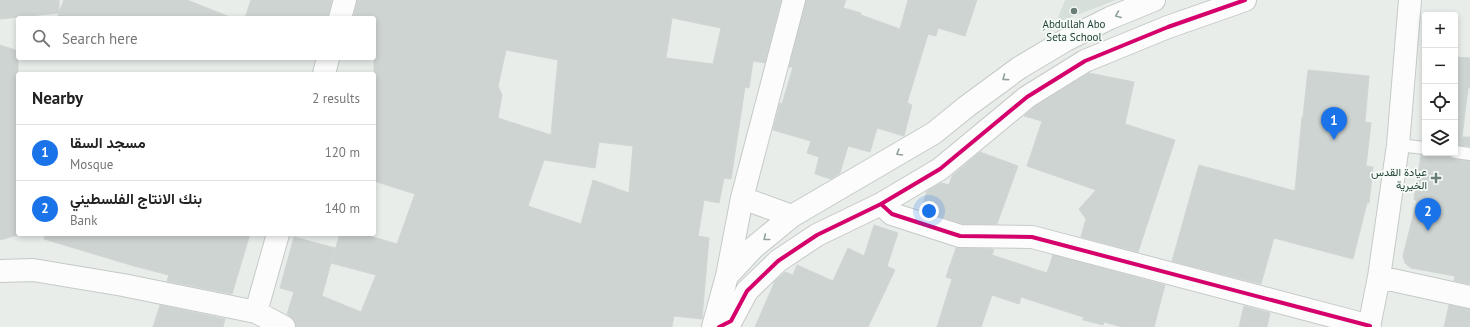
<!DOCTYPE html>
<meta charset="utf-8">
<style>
:root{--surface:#fff;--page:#f2f2f2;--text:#222;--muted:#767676;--line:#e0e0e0;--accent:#1a73e8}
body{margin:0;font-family:"PT Sans",Vazirmatn,sans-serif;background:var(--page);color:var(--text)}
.controls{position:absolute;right:12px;top:12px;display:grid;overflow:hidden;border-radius:4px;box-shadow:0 2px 6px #0003}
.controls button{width:36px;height:36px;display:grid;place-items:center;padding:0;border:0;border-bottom:1px solid var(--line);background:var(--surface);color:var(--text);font:20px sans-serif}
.you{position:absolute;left:929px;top:211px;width:14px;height:14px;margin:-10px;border:3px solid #fff;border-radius:50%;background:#1a73e8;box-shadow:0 0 0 6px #1a73e833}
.badge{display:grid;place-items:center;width:26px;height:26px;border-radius:50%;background:var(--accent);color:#fff;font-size:13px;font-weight:700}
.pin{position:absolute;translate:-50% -33px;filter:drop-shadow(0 1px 2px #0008)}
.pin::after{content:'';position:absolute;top:21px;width:14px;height:12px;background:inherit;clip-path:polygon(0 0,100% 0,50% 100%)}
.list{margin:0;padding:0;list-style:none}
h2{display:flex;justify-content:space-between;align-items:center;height:52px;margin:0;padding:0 16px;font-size:17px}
h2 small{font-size:13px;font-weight:400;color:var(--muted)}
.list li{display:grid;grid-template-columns:26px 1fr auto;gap:12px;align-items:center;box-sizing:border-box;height:56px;padding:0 16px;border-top:1px solid var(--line)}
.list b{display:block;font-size:15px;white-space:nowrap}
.list p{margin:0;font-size:13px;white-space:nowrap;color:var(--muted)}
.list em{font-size:13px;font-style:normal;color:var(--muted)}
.icon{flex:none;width:22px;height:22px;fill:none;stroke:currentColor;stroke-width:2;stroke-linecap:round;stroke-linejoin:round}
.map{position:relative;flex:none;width:1470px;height:327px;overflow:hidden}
.search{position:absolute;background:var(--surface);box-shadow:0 2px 6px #0003;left:16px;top:16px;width:360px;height:44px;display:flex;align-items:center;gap:10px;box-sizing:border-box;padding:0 14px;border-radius:4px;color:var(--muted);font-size:15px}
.panel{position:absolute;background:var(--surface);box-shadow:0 2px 6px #0003;left:16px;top:72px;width:360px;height:164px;border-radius:4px}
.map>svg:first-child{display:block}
.built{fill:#d6dfda}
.building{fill:#ced4d2;stroke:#d0d6d3;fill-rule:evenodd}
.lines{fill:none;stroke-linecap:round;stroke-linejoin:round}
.service-casing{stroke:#c5cac7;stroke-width:14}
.minor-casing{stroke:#c5cac7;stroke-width:24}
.service{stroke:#fcfcfc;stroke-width:12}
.minor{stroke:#fcfcfc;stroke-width:22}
.cycleway-casing{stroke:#f7fbf8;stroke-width:6}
.cycleway{stroke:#d6006c;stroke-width:4}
.oneway{stroke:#90a09a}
.poi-dot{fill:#687e76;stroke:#f7fbf8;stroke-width:1.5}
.labels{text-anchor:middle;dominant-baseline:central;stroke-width:3.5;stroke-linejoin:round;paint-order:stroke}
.poi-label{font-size:11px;fill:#234337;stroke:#f7fbf8}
</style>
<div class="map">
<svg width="1470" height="327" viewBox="0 0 1470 327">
<rect width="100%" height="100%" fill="#e8edea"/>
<path class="built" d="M 1065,0 L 1116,0 L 1056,23 Z"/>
<path class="building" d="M 0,0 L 59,0 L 59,12 L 64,0 L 187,0 L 230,17 L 57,18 L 59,13 L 0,19 Z
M 251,0 L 332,0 L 328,18 L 245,18 Z
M 357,0 L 781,0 L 765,63 L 753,61 L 749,88 L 745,87 L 731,179 L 724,178 L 719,203 L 704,200 L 698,236 L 709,238 L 702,319 L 674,316 L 672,327 L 296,327 L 294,320 L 287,314 L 294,292 L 280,288 L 294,237 L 335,248 L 322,296 L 361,312 L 376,275 L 331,263 L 340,234 L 363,234 L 397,244 L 415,194 L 374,181 L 374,18 L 353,18 ZM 672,18 L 721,28 L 713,64 L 666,58 ZM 506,50 L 558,60 L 551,135 L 498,118 L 502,95 L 498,86 ZM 599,142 L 633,146 L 629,193 L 593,180 L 581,224 L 528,206 L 544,160 L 595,168 Z
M 806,0 L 846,0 L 843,8 L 861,13 L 861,15 L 900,29 L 908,0 L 977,0 L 965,36 L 938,28 L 936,36 L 928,34 L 907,103 L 912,105 L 904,136 L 877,128 L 870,152 L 848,146 L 840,173 L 831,179 L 815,174 L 819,157 L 807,153 L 811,141 L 773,130 L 780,103 L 782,104 L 793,67 L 789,67 Z
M 0,45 L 18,51 L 18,235 L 0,240 Z
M 1455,57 L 1470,58 L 1470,88 L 1468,88 L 1462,137 L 1470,137 L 1470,146 L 1455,145 Z
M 1308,70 L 1369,76 L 1365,122 L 1371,123 L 1366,166 L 1373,167 L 1369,203 L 1367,203 L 1353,259 L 1274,238 L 1261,284 L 1172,261 L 1199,165 L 1295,191 L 1302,117 L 1303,117 Z
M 1089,73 L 1134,82 L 1125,124 L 1175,140 L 1138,252 L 1081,237 L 1086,219 L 1079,209 L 1096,190 L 1027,166 L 1042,121 L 1024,116 L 1034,107 Z
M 980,152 L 1018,166 L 997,224 L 962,224 L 921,210 L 927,191 L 941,183 L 949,185 L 952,176 Z
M 1430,153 L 1448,153 L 1450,158 L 1454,159 L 1470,161 L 1470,284 L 1454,281 L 1455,276 L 1411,268 L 1405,263 L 1403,256 L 1417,200 L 1414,200 L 1421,155 L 1428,155 Z
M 874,225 L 898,233 L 887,266 L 895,270 L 868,327 L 755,327 L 775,281 L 785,272 L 793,275 L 797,265 L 833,281 L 848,248 L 864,256 Z
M 45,234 L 250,234 L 232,294 L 167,281 L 169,275 L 134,266 L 44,239 Z
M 956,248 L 991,249 L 994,250 L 992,255 L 1047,273 L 1053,255 L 1165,285 L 1154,327 L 1122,327 L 1104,322 L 1103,325 L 1083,320 L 1083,317 L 1021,297 L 1019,304 L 992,295 L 981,327 L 937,327 L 952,279 L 946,277 Z
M 160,305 L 225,319 L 223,327 L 153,327 Z
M 1449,305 L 1470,309 L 1470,327 L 1444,327 Z
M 1244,306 L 1270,313 L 1267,327 L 1239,327 Z"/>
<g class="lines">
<g class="service-casing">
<path id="service" d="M 1398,145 L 1425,148
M 1455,152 L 1470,154"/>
</g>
<g class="minor-casing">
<path id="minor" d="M 340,18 L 345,0
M 324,74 L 328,58
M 742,198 L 792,216
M 881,204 L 892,214 L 960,236 L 1032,237 L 1370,326
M 0,271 L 33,270 L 123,285 L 256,312 L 284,327
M 727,276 L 753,248 L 792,216 L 934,133 L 966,107 L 1019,68 L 1066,40 L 1110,18 L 1154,0
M 1379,277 L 1470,297
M 256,312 L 278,234
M 713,327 L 727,276 L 742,198 L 794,0
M 719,327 L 731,321 L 747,291 L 778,261 L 817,235 L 881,204 L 940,169 L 1027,97 L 1085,61 L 1168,27 L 1245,0
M 1369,327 L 1379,277 L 1398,145 L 1410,0"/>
</g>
<use href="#service" class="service"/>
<use href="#minor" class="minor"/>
<g class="cycleway-casing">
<path id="cycleway" d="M 881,204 L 892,214 L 960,236 L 1032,237 L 1370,326
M 719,327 L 731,321 L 747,291 L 778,261 L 817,235 L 881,204 L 940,169 L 1027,97 L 1085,61 L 1168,27 L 1245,0"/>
</g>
<use href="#cycleway" class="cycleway"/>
</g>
<defs><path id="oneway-chevron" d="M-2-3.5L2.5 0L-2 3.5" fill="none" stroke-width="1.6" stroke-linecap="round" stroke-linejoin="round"/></defs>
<g class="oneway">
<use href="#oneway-chevron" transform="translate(1118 15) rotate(157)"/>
<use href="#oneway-chevron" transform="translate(1005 78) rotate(143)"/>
<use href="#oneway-chevron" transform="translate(899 153) rotate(149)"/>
<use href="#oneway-chevron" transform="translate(766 238) rotate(141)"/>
</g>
<g class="poi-dot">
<circle cx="1074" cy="11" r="4"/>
<path d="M1434 172h4v4h4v4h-4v4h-4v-4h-4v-4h4z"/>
</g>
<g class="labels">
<g class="poi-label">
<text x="1074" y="24">ِAbdullah Abo<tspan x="1074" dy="13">Seta School</tspan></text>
<text x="1427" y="172" text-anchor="end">عيادة القدس<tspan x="1427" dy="13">الخيرية</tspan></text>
</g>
</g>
</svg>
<div class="controls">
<button>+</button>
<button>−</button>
<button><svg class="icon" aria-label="locate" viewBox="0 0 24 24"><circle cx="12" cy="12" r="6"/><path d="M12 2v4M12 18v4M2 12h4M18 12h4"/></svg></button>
<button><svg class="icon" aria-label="layers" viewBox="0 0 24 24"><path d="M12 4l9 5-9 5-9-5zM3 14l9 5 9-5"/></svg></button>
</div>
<div class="you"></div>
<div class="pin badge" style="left:1334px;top:140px">1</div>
<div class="pin badge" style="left:1428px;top:231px">2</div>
<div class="search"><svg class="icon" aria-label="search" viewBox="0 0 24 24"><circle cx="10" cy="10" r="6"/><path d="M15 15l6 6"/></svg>Search here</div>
<section class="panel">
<h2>Nearby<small>2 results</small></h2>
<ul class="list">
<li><span class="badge">1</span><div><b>مسجد السقا</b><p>Mosque</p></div><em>120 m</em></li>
<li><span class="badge">2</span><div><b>بنك الانتاج الفلسطيني</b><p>Bank</p></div><em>140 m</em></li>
</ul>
</section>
</div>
